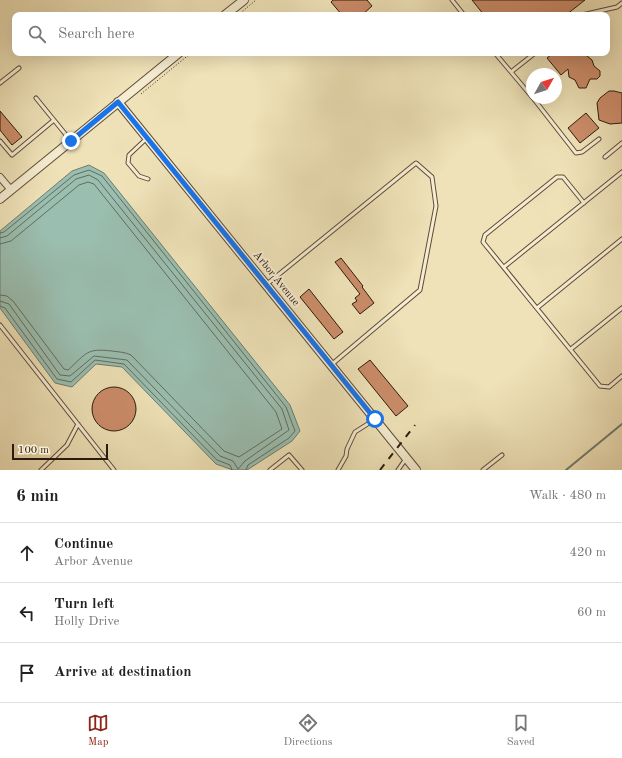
<!DOCTYPE html>
<meta charset="utf-8">
<style>
:root{--surface:#fff;--page:#f2f2f2;--text:#222;--muted:#767676;--line:#e0e0e0;--accent:#8f2418}
body{margin:0;font-family:"Old Standard TT",serif;background:var(--page);color:var(--text)}
.compass{position:absolute;left:526px;top:68px;width:36px;height:36px;border-radius:50%;background:var(--surface);box-shadow:0 4px 16px #0002;rotate:51deg}
.scale{position:absolute;left:12px;bottom:10px;width:96px;box-sizing:border-box;padding-left:4px;border:2px solid #2c1a0d;border-top:0;font-size:11px;line-height:14px;white-space:nowrap;color:#2c1a0d;-webkit-text-stroke:3px #f5ecd1;paint-order:stroke}
.stop{position:absolute;width:12px;height:12px;margin:-9px;border:3px solid #1a73e8;border-radius:50%;background:#fff}
.stop.end{background:#1a73e8;border-color:#fff;box-shadow:0 1px 4px #0008}
.list{margin:0;padding:0;list-style:none}
h2{display:flex;justify-content:space-between;align-items:center;height:52px;margin:0;padding:0 16px;font-size:17px}
h2 small{font-size:13px;font-weight:400;color:var(--muted)}
.list li{display:grid;grid-template-columns:26px 1fr auto;gap:12px;align-items:center;box-sizing:border-box;height:60px;padding:0 16px;border-top:1px solid var(--line)}
.list b{display:block;font-size:15px;white-space:nowrap}
.list p{margin:0;font-size:13px;white-space:nowrap;color:var(--muted)}
.list em{font-size:13px;font-style:normal;color:var(--muted)}
.icon{flex:none;width:22px;height:22px;fill:none;stroke:currentColor;stroke-width:2;stroke-linecap:round;stroke-linejoin:round}
.map{position:relative;flex:none;width:622px;height:470px;overflow:hidden}
.search{position:absolute;background:var(--surface);box-shadow:0 4px 16px #0002;left:12px;right:12px;top:12px;height:44px;display:flex;align-items:center;gap:10px;box-sizing:border-box;padding:0 14px;border-radius:8px;color:var(--muted);font-size:15px}
.sheet{height:232px;background:var(--surface)}
nav{display:flex;justify-content:space-around;align-items:center;box-sizing:border-box;height:56px;border-top:1px solid var(--line);background:var(--surface);font-size:11px;color:var(--muted)}
nav a{display:grid;justify-items:center;gap:2px}
nav .on{color:var(--accent)}
.map>svg:first-child{display:block}
.water{fill:#9abeb0;stroke:#6e7c6f}
.lines{fill:none;stroke-linecap:round;stroke-linejoin:round}
.shore{stroke:#636c5e;stroke-width:1}
.stream{stroke:#6e7c6f;stroke-width:2}
.building{fill:#cc8d6a;stroke:#2c1a0d}
.service-casing{stroke:#5d4c38;stroke-width:5}
.minor-casing{stroke:#5d4c38;stroke-width:8}
.tertiary-casing{stroke:#5d4c38;stroke-width:10}
.path{stroke:#2c1a0d;stroke-width:1;stroke-dasharray:1 2;stroke-linecap:butt}
.service{stroke:#f5ecd1;stroke-width:3}
.minor{stroke:#f5ecd1;stroke-width:6}
.tertiary{stroke:#f5ecd1;stroke-width:8}
.rail{stroke:#2c1a0d;stroke-width:2;stroke-dasharray:7 7;stroke-linecap:butt}
.route{stroke:#1a73e8;stroke-width:5}
.labels{text-anchor:middle;dominant-baseline:central;stroke-width:4;stroke-linejoin:round;paint-order:stroke}
.street-label{font-size:11px;fill:#2c1a0d;stroke:#f5ecd1}
</style>
<div class="map">
<svg width="622" height="470" viewBox="0 0 622 470">
<rect width="100%" height="100%" fill="#efe2b8"/>
<filter id="stains"><feTurbulence type="fractalNoise" baseFrequency=".005" numOctaves="4"/><feColorMatrix values="0 0 0 0 .2 0 0 0 0 .09 0 0 0 0 .02 0 0 0 .5 -.17"/></filter>
<radialGradient id="worn" r=".72"><stop offset=".6" stop-color="#630" stop-opacity="0"/><stop offset="1" stop-color="#630" stop-opacity=".3"/></radialGradient>
<path class="water" d="M 89,165 L 104,173 L 290,405 L 300,431 L 292,441 L 247,470 L 233,470 L 216,464 L 122,367 L 96,364 L 72,387 L 55,383 L 0,308 L 0,231 L 72,171 Z"/>
<g class="lines">
<path class="shore" d="M 0,233 L 4,232 L 74,175 L 89,170 L 102,176 L 286,407 L 295,431 L 289,438 L 248,465 L 246,470
M 0,238 L 7,236 L 76,179 L 89,175 L 98,180 L 282,409 L 289,430 L 245,461 L 238,469 L 233,461 L 220,456 L 127,360 L 94,356 L 70,376 L 60,375 L 9,304 L 0,301
M 0,244 L 11,241 L 79,185 L 88,182 L 94,184 L 276,412 L 282,429 L 239,457 L 224,451 L 131,355 C 125,352 119,352 112,351 C 86,348 87,353 68,370 L 64,369 L 13,301 L 7,296 L 0,295
M 0,306 L 5,308 L 57,379 L 71,382 L 95,360 L 124,364 L 217,460 L 230,465 L 232,470"/>
<path class="stream" d="M 566,470 L 622,424"/>
</g>
<path class="building" d="M 333,0 L 367,0 L 372,6 L 362,15 L 342,15 L 331,2 Z
M 472,0 L 585,0 L 566,15 L 484,15 Z
M 553,53 L 588,53 L 587,56 L 592,60 L 594,66 L 600,71 L 600,76 L 597,79 L 590,79 L 586,88 L 579,88 L 575,80 L 569,77 L 568,69 L 561,75 L 547,58 Z
M 609,91 L 614,91 L 622,93 L 622,123 L 610,124 L 599,120 L 597,103 L 600,98 Z
M 0,111 L 22,137 L 12,145 L 0,130 Z
M 586,113 L 599,128 L 580,143 L 568,128 Z
M 341,258 L 363,286 L 362,287 L 374,303 L 360,314 L 352,304 L 357,301 L 355,298 L 360,294 L 335,262 Z
M 309,289 L 343,332 L 334,339 L 300,297 Z
M 370,360 L 408,406 L 396,416 L 358,369 Z
M92 409a22 22 0 1 1 44 0a22 22 0 1 1-44 0Z"/>
<g class="lines">
<g class="service-casing">
<path id="service" d="M 452,0 L 464,15
M 582,15 L 617,7 L 622,3
M 495,53 L 511,72 L 535,53
M 511,72 L 532,97
M 0,83 L 19,68
M 36,98 L 71,141
M 533,98 L 576,153 L 582,152 L 599,139
M 147,138 L 129,155 L 128,163 L 139,176 L 148,179
M 0,141 L 12,155 L 54,120
M 605,157 L 622,143
M 584,203 L 563,177 L 557,177 L 485,235 L 483,242 L 600,386 L 609,387 L 622,376
M 504,267 L 622,172
M 267,284 L 416,163 L 432,177 L 436,206 L 420,290 L 331,365
M 537,308 L 622,239
M 0,325 L 114,470
M 571,349 L 622,308
M 41,470 L 67,445 L 78,424
M 270,470 L 289,455 L 302,470
M 338,470 L 346,456 L 347,449 L 355,432 L 374,420
M 398,470 L 405,460
M 483,470 L 502,455"/>
</g>
<g class="minor-casing">
<path id="minor" d="M 0,177 L 11,190"/>
</g>
<g class="tertiary-casing">
<path id="tertiary" d="M 225,15 L 244,0
M 118,102 L 416,470
M 0,199 L 179,53"/>
</g>
<path class="path" d="M 238,15 L 256,0
M 141,94 L 191,53"/>
<use href="#service" class="service"/>
<use href="#minor" class="minor"/>
<use href="#tertiary" class="tertiary"/>
<path class="rail" d="M 380,470 L 415,425"/>
</g>
<g class="lines">
<path class="route" d="M 71,141 L 118,102 L 375,419"/>
</g>
<g class="labels">
<g class="street-label">
<text transform="translate(276 279) rotate(51)">Arbor Avenue</text>
</g>
</g>
<rect width="100%" height="100%" filter="url(#stains)"/>
<rect width="100%" height="100%" fill="url(#worn)"/>
</svg>
<svg class="compass" viewBox="-18 -18 36 36"><path d="M0-13l5 13h-10z" fill="#e53935"/><path d="M0 13l5-13h-10z" fill="#767676"/></svg>
<div class="scale">100 m</div>
<div class="stop" style="left:375px;top:419px"></div>
<div class="stop end" style="left:71px;top:141px"></div>
<div class="search"><svg class="icon" aria-label="search" viewBox="0 0 24 24"><circle cx="10" cy="10" r="6"/><path d="M15 15l6 6"/></svg>Search here</div>
</div>
<section class="sheet">
<h2>6 min<small>Walk · 480 m</small></h2>
<ul class="list">
<li><svg class="icon" aria-label="ahead" viewBox="0 0 24 24"><path d="M12 20V5M6 11l6-6 6 6"/></svg><div><b>Continue</b><p>Arbor Avenue</p></div><em>420 m</em></li>
<li><svg class="icon" aria-label="left" viewBox="0 0 24 24"><path d="M17 20v-9H6M10 6l-5 5 5 5"/></svg><div><b>Turn left</b><p>Holly Drive</p></div><em>60 m</em></li>
<li><svg class="icon" aria-label="arrive" viewBox="0 0 24 24"><path d="M6 21V4h12l-3 4 3 4H6"/></svg><div><b>Arrive at destination</b></div></li>
</ul>
</section>
<nav>
<a class="on"><svg class="icon" aria-label="map" viewBox="0 0 24 24"><path d="M3 6l6-2 6 2 6-2v14l-6 2-6-2-6 2zM9 4v14M15 6v14"/></svg>Map</a>
<a><svg class="icon" aria-label="directions" viewBox="0 0 24 24"><path d="M12 3l9 9-9 9-9-9zM9 14v-3h6M13 9l2 2-2 2"/></svg>Directions</a>
<a><svg class="icon" aria-label="saved" viewBox="0 0 24 24"><path d="M7 4h10v16l-5-4-5 4z"/></svg>Saved</a>
</nav>
